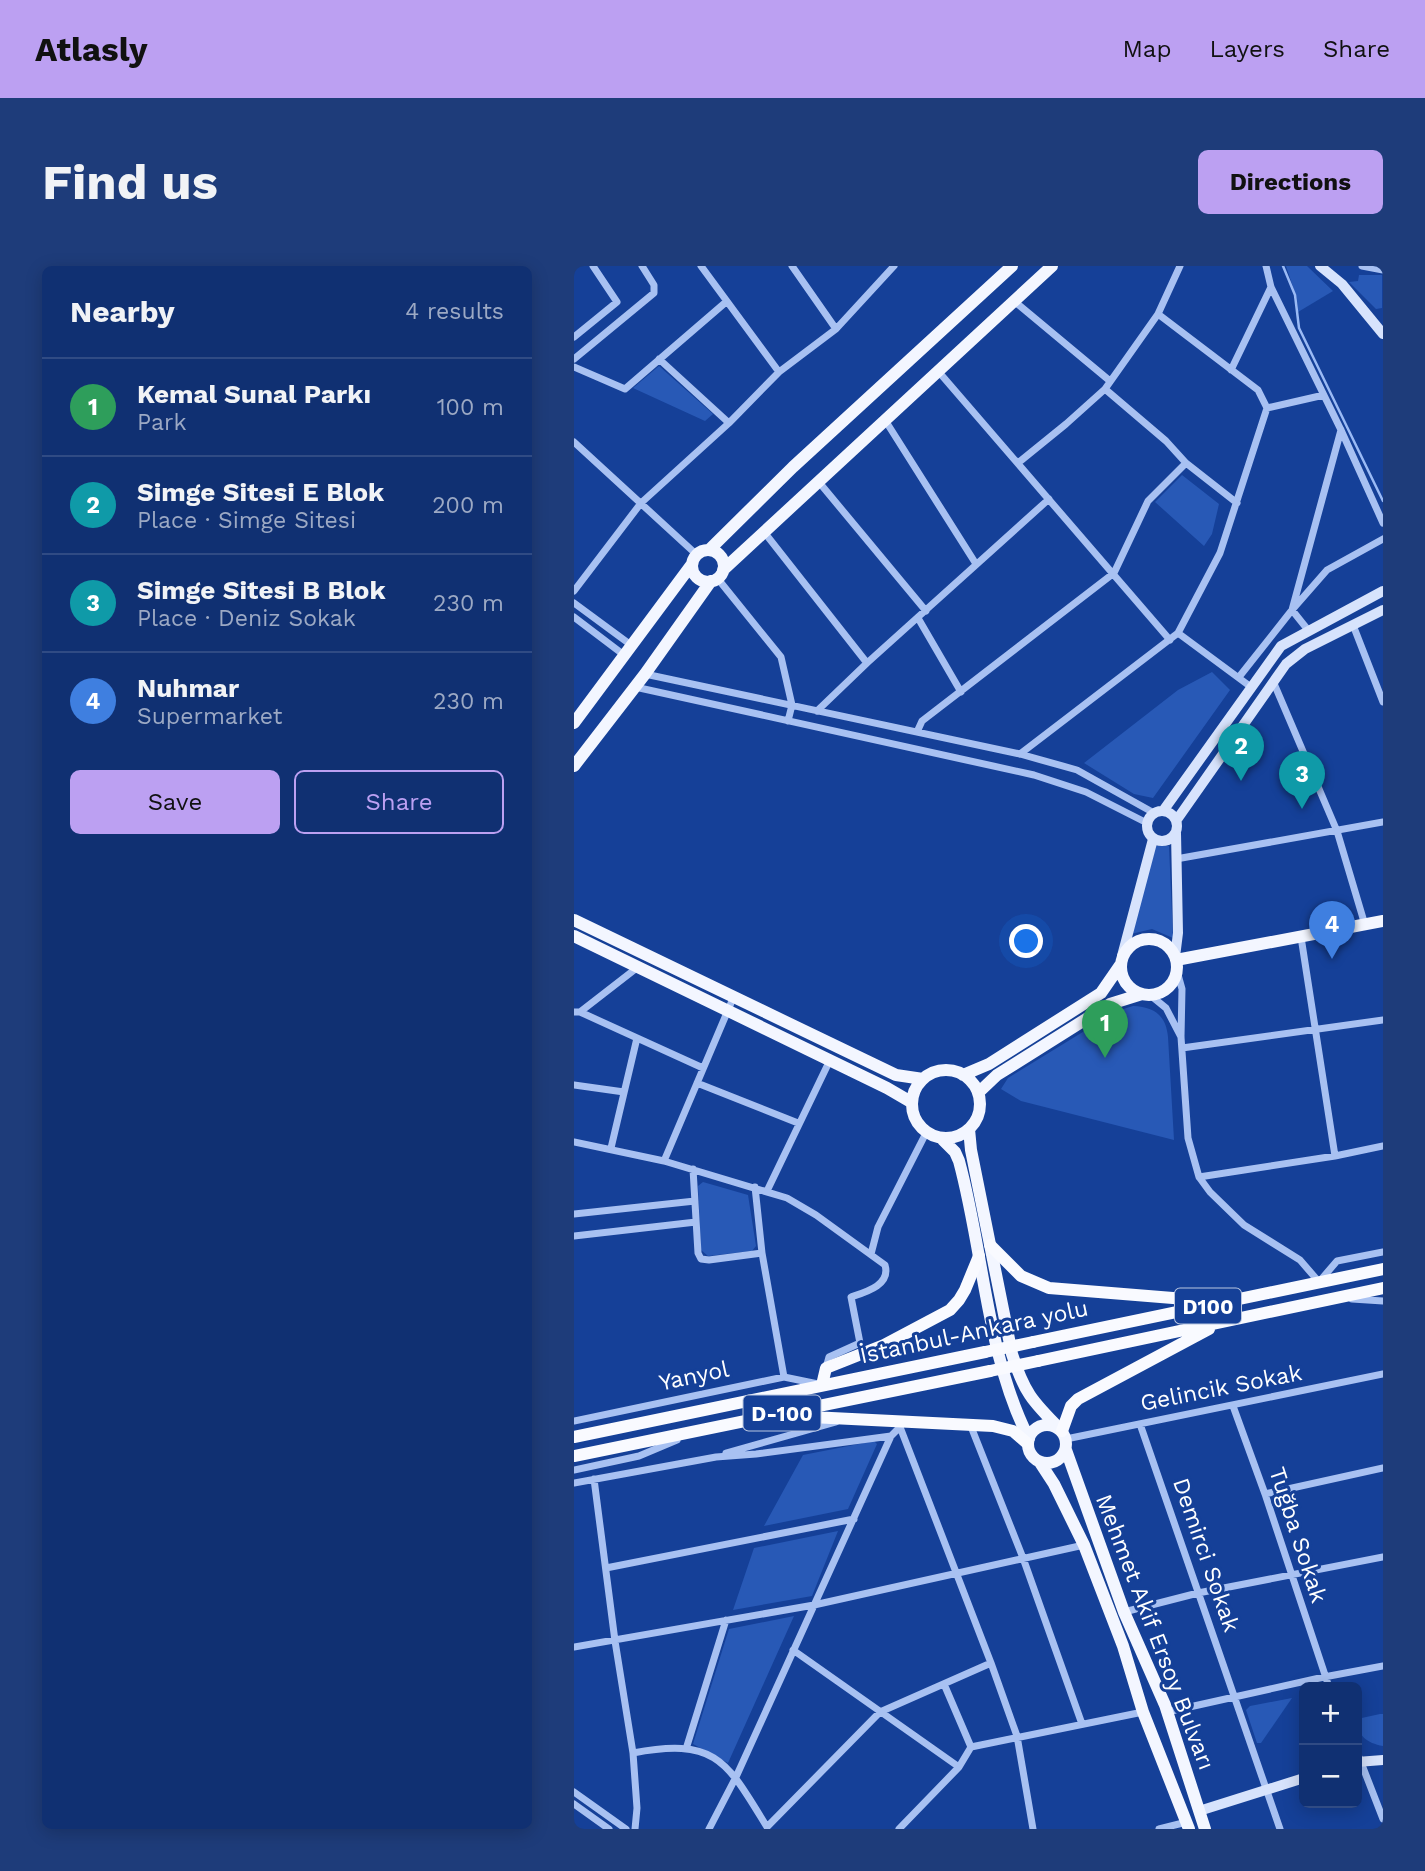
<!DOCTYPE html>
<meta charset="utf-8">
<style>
:root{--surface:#103072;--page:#1e3c7a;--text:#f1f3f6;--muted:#9ca9c4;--line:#304b84;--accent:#bca0f2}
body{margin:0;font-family:"Work Sans",sans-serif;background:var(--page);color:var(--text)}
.controls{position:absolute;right:21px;bottom:21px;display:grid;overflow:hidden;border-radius:10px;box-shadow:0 4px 18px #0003}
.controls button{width:63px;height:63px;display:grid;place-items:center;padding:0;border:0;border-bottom:2px solid var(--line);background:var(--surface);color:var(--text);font:35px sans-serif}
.you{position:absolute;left:453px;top:676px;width:24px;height:24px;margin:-18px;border:5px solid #fff;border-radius:50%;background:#1a73e8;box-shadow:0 0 0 10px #1a73e833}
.badge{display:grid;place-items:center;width:46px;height:46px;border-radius:50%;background:var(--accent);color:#fff;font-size:23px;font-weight:700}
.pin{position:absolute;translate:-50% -58px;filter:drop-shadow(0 2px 4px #0008)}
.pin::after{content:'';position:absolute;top:37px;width:24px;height:21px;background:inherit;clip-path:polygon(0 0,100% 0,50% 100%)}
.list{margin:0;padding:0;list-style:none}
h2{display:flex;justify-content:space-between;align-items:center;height:91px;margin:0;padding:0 28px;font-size:30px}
h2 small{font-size:23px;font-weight:400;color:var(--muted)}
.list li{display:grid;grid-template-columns:46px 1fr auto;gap:21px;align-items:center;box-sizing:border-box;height:98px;padding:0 28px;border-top:2px solid var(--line)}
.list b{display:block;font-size:26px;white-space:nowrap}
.list p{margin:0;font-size:23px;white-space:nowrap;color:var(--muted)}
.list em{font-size:23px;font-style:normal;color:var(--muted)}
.actions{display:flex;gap:14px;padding:21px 28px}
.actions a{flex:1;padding:16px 0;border:2px solid var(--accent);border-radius:10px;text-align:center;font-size:24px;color:var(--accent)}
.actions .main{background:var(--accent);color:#111}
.map{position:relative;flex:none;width:809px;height:1563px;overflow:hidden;border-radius:10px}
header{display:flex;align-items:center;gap:42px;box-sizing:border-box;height:98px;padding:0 35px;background:var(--accent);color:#111}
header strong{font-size:33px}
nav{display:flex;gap:38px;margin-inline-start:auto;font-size:24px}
.intro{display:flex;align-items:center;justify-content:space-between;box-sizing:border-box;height:168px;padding:0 42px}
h1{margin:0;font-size:49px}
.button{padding:18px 32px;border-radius:10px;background:var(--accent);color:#111;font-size:24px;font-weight:700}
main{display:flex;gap:42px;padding:0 42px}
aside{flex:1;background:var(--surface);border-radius:10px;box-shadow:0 4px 18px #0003}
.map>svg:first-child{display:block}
.green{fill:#2859b6}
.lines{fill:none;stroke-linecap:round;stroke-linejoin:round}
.stream{stroke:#9abaf5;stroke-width:2.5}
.minor{stroke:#a8c1f2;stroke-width:7}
.secondary{stroke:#d7e3fc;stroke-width:10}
.primary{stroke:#f3f6ff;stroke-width:12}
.trunk{stroke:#f9faff;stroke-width:12}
.trunk-bridge{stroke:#f9faff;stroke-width:12}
.labels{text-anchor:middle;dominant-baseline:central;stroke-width:6;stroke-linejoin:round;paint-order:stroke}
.shield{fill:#154098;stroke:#b9c6e0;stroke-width:2}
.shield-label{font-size:21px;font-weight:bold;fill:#fff}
.street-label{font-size:23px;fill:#fff;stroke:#154098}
</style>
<header>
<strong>Atlasly</strong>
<nav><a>Map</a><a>Layers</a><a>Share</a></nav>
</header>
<div class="intro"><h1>Find us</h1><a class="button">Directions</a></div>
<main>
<aside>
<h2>Nearby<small>4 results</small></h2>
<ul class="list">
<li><span class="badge" style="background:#2e9e5b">1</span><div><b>Kemal Sunal Parkı</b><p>Park</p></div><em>100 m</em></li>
<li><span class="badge" style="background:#0f9aa8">2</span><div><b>Simge Sitesi E Blok</b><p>Place · Simge Sitesi</p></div><em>200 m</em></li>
<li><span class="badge" style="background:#0f9aa8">3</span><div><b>Simge Sitesi B Blok</b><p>Place · Deniz Sokak</p></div><em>230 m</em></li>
<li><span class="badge" style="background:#3f7fe0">4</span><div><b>Nuhmar</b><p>Supermarket</p></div><em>230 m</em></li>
</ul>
<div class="actions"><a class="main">Save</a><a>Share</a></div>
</aside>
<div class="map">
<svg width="809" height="1563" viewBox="0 0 809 1563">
<rect width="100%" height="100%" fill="#154098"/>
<path class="green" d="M 712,0 L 733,0 L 759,25 L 724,46 L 723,33 Z
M 785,9 L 808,9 L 808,42 L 802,43 L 775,16 L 784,15 Z
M 85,100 L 139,148 L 131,155 L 59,122 Z
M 608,209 L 645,238 L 638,268 L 630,280 L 581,236 Z
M 638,406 L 656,424 L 579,532 L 560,528 L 510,497 L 604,424 Z
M 582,580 L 595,580 L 599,672 L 578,663 L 557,668 Z
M 559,740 C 580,741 592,749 594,771 L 600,874 L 447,835 L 427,823 L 434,812 L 543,745 Z
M 129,916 L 174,929 L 182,980 L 178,985 L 134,990 L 127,984 L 124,920 Z
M 300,1175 L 303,1178 L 274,1243 L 190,1260 L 229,1189 Z
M 264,1265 L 238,1330 L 159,1344 L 180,1282 Z
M 220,1350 L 154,1497 L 119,1478 L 155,1363 Z
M 718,1432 L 687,1477 L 683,1477 L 672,1444 L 676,1440 Z
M 806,1448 L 809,1448 L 809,1480 C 793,1477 783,1470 783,1453 Z"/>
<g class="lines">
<path class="stream" d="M 709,0 L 721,29 L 725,62 L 809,235"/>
<path class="minor" d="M 127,0 L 205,106
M 218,0 L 262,63
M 692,0 L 697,21 L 767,164 L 809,257
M 788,0 L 809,4
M 440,35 L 536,115
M 0,71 L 43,36 L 19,0
M 0,93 L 80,27 L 80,19 L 68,0
M 85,93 L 155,157
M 0,101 L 51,123 L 152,36
M 657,104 L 697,21
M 364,105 L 596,374
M 531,123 L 592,175 L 612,197 L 663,237
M 693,142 L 750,129
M 311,154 L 402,298
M 0,176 L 123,289
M 444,197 L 492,158 L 531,123 L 584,48 L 606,0
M 244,215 L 352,345
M 190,266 L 293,397
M 144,313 L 207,391 L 218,439 L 214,455
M 0,325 L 67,237 L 155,157 L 205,106 L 262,63 L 320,0
M 0,337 L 57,379
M 0,351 L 50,389
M 344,352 L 387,426
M 779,359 L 809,436
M 734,364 L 718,344 L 753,304 L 809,273
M 604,367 L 677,421
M 71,408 L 446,488 L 503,504 L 580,547
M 665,411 L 718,344 L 767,164
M 699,415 L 763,565 L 791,659
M 61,421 L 460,509 L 512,526 L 573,557
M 243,445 L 293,397 L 475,233
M 343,466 L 348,455 L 540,307 L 574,235 L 612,197
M 446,488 L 604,367 L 646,287 L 693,142 L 684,124 L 584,48
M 602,593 L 809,556
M 727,671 L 761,890
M 603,705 L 608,723 L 607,771 L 614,872 L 625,911 L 636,926 L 670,959 L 726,994 L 745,1016 L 763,995 L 809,986
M 576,729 L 592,742 L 607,771
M 0,746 L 6,746 L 64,701
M 6,746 L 129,802
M 608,782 L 809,754
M 123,817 L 224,857
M 0,819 L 50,826
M 0,876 L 90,895 L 213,932 L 242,949 L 311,999 C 317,1019 292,1026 277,1031 L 286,1077 L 255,1091 L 252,1102
M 37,882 L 63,772
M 90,895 L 160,730
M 119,903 L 124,987 L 127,993 L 135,994 L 188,987
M 625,911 L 761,890 L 809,880
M 181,921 L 188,987 L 210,1111
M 193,925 L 256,794
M 0,948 L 121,935
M 0,970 L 122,956
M 297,988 L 304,961 L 352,867
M 778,1033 L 809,1035
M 659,1140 L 691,1228 L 755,1421
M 0,1155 L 210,1111 L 244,1118
M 396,1158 L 449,1292 L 508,1458
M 566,1158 L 706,1563
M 326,1161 L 417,1397 L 443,1470 L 459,1563
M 492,1173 L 809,1108
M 152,1187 L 262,1156
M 0,1204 L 65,1190 L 103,1174
M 20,1213 L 41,1375 L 59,1487 C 143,1471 153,1496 193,1561 L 306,1446 L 417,1397
M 0,1217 L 142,1191 L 182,1188 L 317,1170
M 691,1228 L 809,1202
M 32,1302 L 280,1253
M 550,1346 L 624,1327 L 809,1291
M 0,1381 L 240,1339 L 510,1279
M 219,1384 L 385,1501
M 370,1418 L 397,1481
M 593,1446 L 750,1411 L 809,1400
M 112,1483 L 152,1354
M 783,1486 L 809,1553
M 59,1487 L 63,1542 L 61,1563
M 0,1526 L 52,1563
M 0,1538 L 35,1563
M 135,1563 L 162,1511 L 317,1170 L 326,1161 L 326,1154
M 325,1563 L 385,1501 L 397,1481 L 569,1446
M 585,1563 L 613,1556"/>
<path class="secondary" d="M 746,0 L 768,18 L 809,68
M573 560a15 15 0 1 1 30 0a15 15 0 1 1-30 0Z
M 589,545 L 707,380 L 809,325
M 602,555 L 712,398 L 731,383 L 809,344
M 548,690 L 579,573
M 601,691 L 604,667 L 602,567
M 783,1496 L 809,1494
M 625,1545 L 730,1512"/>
<path class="primary" d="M 135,284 L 219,201 L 438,0
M118 300a16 16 0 1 1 32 0a16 16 0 1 1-32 0Z
M 149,304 L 478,0
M 0,457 L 118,298
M 0,500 L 71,408 L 137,315
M 0,654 L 322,809 L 349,813
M 0,670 L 313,822 L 337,836
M547 701a28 28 0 1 1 56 0a28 28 0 1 1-56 0Z
M 602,694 L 809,655
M338 838a34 34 0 1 1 68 0a34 34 0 1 1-68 0Z
M 389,809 L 415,798 L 527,727 L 547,698
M 404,827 L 423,809 L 536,738 L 568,728
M 395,863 L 397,884 L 438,1088 C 450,1126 458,1135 486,1163
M 368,873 L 381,886 L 385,895 C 410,987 412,1088 455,1173
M454 1178a19 19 0 1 1 38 0a19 19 0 1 1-38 0Z
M 492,1184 L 550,1346 L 591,1439 L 631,1563
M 465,1195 L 480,1218 L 510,1279 L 549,1380 L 569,1446 L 615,1563"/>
<path class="trunk" d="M 416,979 L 447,1010 L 475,1022 L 636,1035
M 459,1076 L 809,1003
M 464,1095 L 809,1022
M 248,1119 L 252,1102 L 310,1079 L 376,1044 L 385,1034 L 391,1024 L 405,990
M 217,1150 L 419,1160 L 439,1165 L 454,1178
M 488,1165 L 497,1140 L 504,1133 L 635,1063
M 0,1171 L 411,1086
M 0,1190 L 416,1105"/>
<path class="trunk-bridge" d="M 411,1086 L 459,1076
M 416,1105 L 464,1095"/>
</g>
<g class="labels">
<g class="shield">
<rect x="601" y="1022.5" width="66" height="35" rx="5"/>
<rect x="169.5" y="1129.5" width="77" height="35" rx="5"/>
</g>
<g class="shield-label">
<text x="634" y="1040">D100</text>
<text x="208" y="1147">D-100</text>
</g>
<g class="street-label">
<text transform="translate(400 1066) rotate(-12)">İstanbul-Ankara yolu</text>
<text transform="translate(120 1110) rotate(-12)">Yanyol</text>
<text transform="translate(647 1122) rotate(-11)">Gelincik Sokak</text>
<text transform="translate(724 1269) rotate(72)">Tuğba Sokak</text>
<text transform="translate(632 1289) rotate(71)">Demirci Sokak</text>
<text transform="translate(581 1366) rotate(69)">Mehmet Akif Ersoy Bulvarı</text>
</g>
</g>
</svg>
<div class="controls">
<button>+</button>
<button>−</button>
</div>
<div class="you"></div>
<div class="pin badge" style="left:531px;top:792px;background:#2e9e5b">1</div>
<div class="pin badge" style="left:667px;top:515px;background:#0f9aa8">2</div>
<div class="pin badge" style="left:728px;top:543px;background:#0f9aa8">3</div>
<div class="pin badge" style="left:758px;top:693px;background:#3f7fe0">4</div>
</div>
</main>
